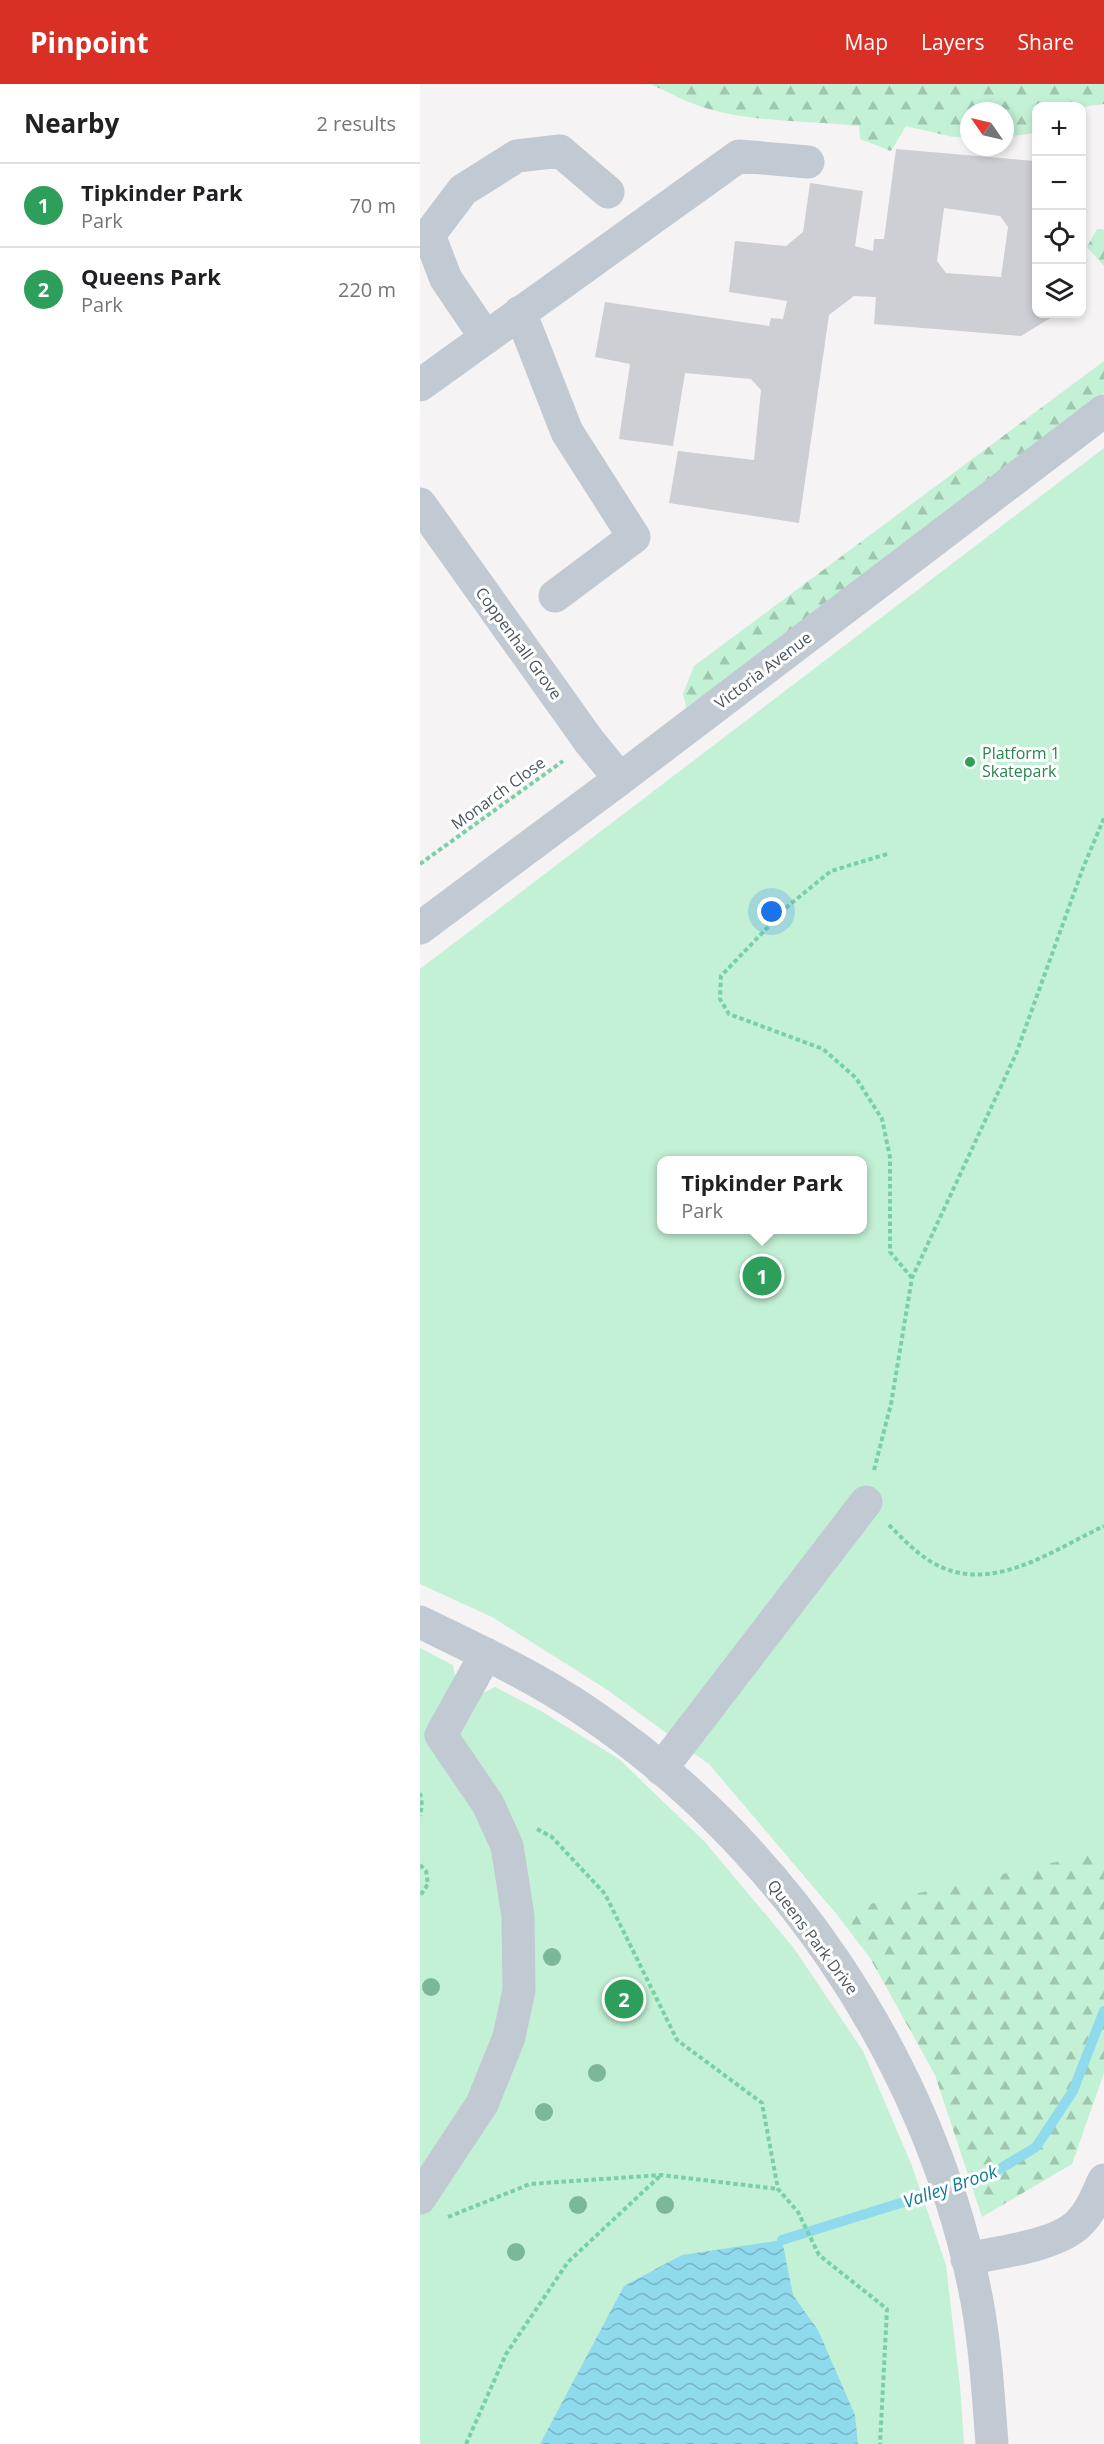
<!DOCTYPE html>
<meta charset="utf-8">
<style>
:root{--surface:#fff;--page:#f2f2f2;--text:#202124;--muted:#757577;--line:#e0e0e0;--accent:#d93025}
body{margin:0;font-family:"Open Sans",sans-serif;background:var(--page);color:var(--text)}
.controls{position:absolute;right:18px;top:18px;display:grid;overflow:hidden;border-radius:12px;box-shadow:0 3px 9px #0003}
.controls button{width:54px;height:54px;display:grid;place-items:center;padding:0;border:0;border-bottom:2px solid var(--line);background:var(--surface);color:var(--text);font:30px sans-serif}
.compass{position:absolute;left:540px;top:18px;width:54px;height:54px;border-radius:50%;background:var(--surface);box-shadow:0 3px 9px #0003;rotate:304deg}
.you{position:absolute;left:352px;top:828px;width:21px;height:21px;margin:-15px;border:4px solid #fff;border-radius:50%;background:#1a73e8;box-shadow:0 0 0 9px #1a73e833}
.badge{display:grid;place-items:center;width:39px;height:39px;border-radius:50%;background:var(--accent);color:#fff;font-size:20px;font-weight:700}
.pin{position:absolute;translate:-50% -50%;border:3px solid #fff;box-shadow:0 2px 6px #0006}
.popup{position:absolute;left:237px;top:1072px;width:210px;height:78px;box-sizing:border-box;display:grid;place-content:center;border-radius:12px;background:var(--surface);filter:drop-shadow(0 2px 4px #0005);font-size:20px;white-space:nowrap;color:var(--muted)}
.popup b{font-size:22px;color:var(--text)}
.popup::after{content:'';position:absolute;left:50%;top:100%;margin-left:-12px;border:12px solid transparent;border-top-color:var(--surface)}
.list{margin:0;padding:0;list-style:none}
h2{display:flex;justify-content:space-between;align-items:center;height:78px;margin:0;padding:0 24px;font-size:26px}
h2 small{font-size:20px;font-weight:400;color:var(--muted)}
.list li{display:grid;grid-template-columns:39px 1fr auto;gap:18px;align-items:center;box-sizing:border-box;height:84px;padding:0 24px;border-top:2px solid var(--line)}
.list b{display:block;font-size:22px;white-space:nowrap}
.list p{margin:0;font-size:20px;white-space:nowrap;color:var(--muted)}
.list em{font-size:20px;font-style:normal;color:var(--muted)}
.icon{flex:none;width:33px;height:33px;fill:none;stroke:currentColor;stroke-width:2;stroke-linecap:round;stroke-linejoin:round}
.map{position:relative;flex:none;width:684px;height:2360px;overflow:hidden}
header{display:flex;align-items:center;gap:36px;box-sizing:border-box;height:84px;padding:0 30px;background:var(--accent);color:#fff}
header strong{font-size:28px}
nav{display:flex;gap:33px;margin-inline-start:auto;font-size:21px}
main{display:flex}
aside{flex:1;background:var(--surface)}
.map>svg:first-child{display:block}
.forest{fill:url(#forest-firs)}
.park{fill:#c3f1d5;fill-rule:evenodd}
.water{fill:url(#water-waves)}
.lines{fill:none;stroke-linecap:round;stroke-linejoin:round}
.stream{stroke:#90daee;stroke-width:10}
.building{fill:#cdcfd5;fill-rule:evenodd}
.path{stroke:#7ad0a6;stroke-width:4;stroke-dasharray:4.5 3;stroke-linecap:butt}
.minor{stroke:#c1cad2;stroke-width:33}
.tree{fill:#7bb799}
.leisure-dot{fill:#2e9e5b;stroke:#fff;stroke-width:2}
.labels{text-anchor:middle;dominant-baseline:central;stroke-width:6;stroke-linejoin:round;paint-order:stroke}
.street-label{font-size:16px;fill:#4a5661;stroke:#fff}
.leisure-label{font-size:16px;fill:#27864d;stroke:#fff;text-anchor:start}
.water-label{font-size:18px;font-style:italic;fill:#0c7c9b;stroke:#fff}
</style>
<header>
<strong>Pinpoint</strong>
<nav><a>Map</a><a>Layers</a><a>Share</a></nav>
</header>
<main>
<aside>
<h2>Nearby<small>2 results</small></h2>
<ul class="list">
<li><span class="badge" style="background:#2e9e5b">1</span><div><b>Tipkinder Park</b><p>Park</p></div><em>70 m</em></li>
<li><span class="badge" style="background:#2e9e5b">2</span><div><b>Queens Park</b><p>Park</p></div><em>220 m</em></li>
</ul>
</aside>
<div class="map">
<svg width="684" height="2360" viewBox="0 0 684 2360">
<defs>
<pattern id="forest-firs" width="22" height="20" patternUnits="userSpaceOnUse" patternTransform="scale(1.5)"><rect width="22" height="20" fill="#c3f1d5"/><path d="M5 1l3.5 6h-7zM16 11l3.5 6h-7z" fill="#a0c6b0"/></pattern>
<pattern id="water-waves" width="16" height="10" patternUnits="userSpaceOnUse" patternTransform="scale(1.5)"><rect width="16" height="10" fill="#90daee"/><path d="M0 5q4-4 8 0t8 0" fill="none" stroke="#78b4c4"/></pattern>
</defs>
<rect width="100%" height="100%" fill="#f5f3f3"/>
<path class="forest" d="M 230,0 L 684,0 L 684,20 L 662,23 L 616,22 L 616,49 L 585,53 L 585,27 L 549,27 L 549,53 L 533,53 L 486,42 L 471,67 L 440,55 L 439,42 C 389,36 337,39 289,25 C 269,20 249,8 230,0 Z
M 677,145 L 684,146 L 684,182 L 667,163 Z
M 684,277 L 684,309 L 267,626 L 263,610 L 274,582 Z
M 684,1375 L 684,1989 L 652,2080 L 562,2133 L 515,1991 L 450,1874 L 415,1828 L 290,1681 Z"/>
<path class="park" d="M 684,364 L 684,1767 L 415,1828 L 290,1681 L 189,1607 L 72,1533 L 0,1500 L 0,885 ZM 242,1076 L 442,1076 L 442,1146 L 242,1146 Z
M 0,1564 L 33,1581 L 35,1592 L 63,1609 L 75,1603 L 121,1627 L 199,1675 L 285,1758 L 373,1863 L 443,1967 L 492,2082 L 526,2181 L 540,2302 L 544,2360 L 0,2360 Z"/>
<path class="water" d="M 362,2156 L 373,2211 L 398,2246 L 435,2331 L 438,2360 L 120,2360 L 204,2202 L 262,2171 Z"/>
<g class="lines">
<path class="stream" d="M 362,2156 L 570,2091 L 616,2063 L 653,2007 L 684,1927"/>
</g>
<path class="building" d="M 476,65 L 614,77 L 616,80 L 616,230 L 632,230 L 632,233 L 601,252 L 454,240 L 456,213 L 434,212 L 409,231 L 379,439 L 249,419 L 258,367 L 334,376 L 341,306 L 331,295 L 265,289 L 253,362 L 199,355 L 210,280 L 175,273 L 185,218 L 349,242 L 351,234 L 363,235 L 367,217 L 309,208 L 315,157 L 366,162 L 383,148 L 390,99 L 443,107 L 435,162 L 453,167 L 454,155 L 464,155 ZM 524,124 L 580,132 L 588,143 L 581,193 L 526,189 L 517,177 Z"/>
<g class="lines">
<path class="path" d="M 467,770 L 411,787 L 368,822 L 301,892 L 300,915 L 309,930 L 403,965 L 436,994 L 462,1035 L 470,1073 L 470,1168 L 492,1194
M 0,780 L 143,677
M 454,1386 L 471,1320 L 492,1194 L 596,970 L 663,784 L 684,734
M 469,1441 C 483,1455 497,1470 515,1480 C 572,1511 633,1466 684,1442
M 0,1709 L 2,1721 L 0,1732
M 117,1745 L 132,1753 L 185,1810 L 257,1956 L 342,2019 L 358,2105 L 378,2128 L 399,2171 L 467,2225 L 460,2360
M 0,1781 L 6,1787 L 8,1800 L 0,1812
M 28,2133 L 110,2100 L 241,2091 L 358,2105
M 46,2360 L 86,2270 L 148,2178 L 240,2092"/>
<path class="minor" d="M 100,228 L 147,348 L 214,453 L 135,512
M 66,254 L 26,195 L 9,151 L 43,106 L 97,72 L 140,67 L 188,108
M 0,301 L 319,72 L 388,78
M 0,420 L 169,657 L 200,695
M 0,844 L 200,695 L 684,327
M 0,1538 C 55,1565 112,1591 164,1626 C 359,1756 506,1972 554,2202 C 565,2254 568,2307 572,2360
M 241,1685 L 446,1418
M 0,2114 L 62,2020 L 89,1953 L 99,1906 L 98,1832 L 87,1762 L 68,1720 L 21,1651 L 66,1570
M 547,2175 C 578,2168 640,2162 661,2137 C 672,2126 677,2110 684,2096"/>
</g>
<g class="tree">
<circle cx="132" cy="1873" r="9"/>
<circle cx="11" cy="1903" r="9"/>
<circle cx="177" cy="1989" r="9"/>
<circle cx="124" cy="2028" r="9"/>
<circle cx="158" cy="2121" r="9"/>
<circle cx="245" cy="2121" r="9"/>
<circle cx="96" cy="2168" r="9"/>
</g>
<circle class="leisure-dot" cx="550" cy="678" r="6"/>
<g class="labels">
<g class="street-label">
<text transform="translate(99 559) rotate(54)">Coppenhall Grove</text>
<text transform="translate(343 586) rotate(-37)">Victoria Avenue</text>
<text transform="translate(78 709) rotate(-36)">Monarch Close</text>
<text transform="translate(393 1853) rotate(53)">Queens Park Drive</text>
</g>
<g class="leisure-label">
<text x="562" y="669">Platform 1<tspan x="562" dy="18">Skatepark</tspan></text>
</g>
<g class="water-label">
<text transform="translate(530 2102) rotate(-19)">Valley Brook</text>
</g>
</g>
</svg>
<div class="controls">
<button>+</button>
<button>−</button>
<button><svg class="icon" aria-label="locate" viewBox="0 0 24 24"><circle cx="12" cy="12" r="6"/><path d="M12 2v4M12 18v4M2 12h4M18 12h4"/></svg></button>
<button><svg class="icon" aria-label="layers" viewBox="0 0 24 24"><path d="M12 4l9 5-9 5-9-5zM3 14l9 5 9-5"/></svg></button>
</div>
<svg class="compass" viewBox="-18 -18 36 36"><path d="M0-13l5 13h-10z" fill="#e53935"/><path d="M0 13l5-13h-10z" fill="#757577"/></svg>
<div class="you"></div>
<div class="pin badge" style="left:342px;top:1192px;background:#2e9e5b">1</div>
<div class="popup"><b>Tipkinder Park</b>Park</div>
<div class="pin badge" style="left:204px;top:1915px;background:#2e9e5b">2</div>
</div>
</main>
